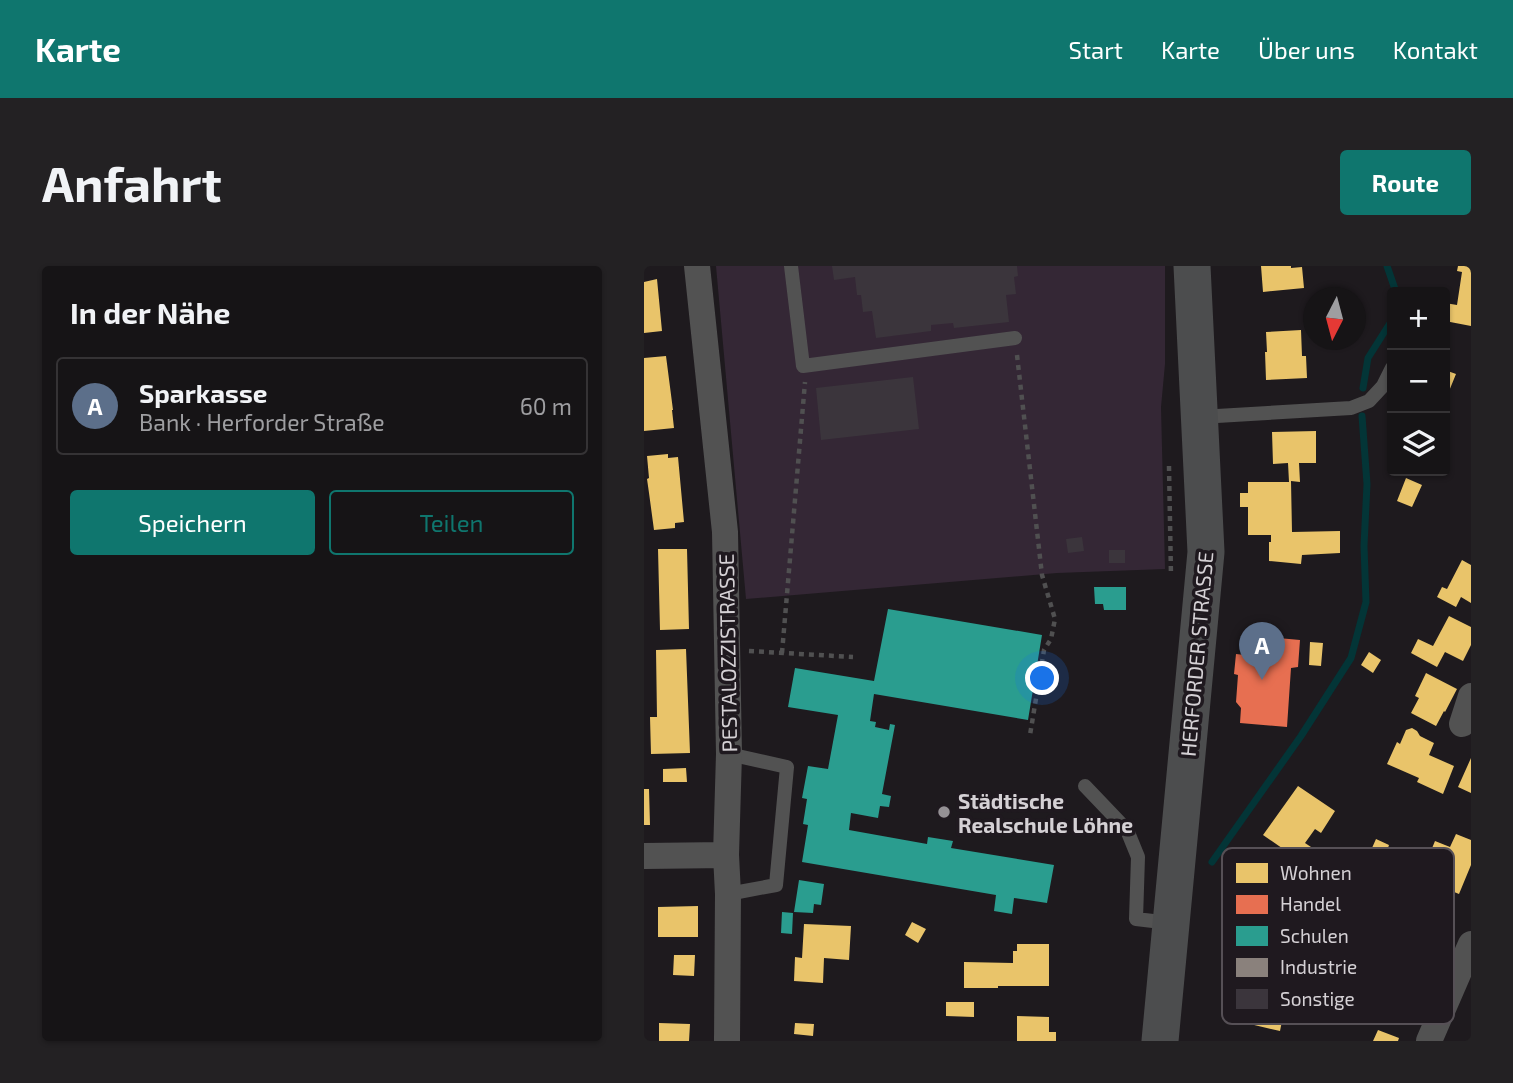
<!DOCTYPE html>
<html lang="de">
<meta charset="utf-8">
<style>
:root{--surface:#161416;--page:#232123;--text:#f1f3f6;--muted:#9e9ea1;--line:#353335;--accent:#0f766e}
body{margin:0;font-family:"Exo 2",sans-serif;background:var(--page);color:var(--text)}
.controls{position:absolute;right:21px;top:21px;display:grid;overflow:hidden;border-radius:7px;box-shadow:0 2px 5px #0004}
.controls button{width:63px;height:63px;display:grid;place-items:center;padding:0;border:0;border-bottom:2px solid var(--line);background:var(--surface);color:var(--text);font:35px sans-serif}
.compass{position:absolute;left:659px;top:21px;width:63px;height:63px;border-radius:50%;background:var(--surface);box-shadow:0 2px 5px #0004;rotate:186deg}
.you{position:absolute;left:399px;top:413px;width:24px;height:24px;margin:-18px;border:5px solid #fff;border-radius:50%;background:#1a73e8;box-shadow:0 0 0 10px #1a73e833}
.badge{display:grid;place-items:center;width:46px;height:46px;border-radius:50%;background:var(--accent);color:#fff;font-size:23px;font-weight:700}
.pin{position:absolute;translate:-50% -58px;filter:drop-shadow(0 2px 4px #0008)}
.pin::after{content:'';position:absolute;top:37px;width:24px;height:21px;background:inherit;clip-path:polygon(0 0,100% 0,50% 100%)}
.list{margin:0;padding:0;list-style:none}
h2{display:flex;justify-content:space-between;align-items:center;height:91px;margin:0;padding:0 28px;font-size:30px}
h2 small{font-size:23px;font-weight:400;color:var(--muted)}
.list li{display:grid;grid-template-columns:46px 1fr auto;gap:21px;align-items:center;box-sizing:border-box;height:98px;margin:0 14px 14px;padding:0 14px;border:2px solid var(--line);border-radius:7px}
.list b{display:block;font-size:26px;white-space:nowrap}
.list p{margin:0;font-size:23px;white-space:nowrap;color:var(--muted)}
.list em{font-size:23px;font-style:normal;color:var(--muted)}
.actions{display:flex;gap:14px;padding:21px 28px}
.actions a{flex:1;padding:16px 0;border:2px solid var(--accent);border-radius:7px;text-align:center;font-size:24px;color:var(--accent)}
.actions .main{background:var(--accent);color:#fff}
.icon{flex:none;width:38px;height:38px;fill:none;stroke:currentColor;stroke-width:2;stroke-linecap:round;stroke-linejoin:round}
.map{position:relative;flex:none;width:827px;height:775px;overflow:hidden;border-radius:7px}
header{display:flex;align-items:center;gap:42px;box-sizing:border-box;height:98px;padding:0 35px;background:var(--accent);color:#fff}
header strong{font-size:33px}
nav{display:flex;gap:38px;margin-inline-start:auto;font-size:24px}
.intro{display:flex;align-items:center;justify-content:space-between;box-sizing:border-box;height:168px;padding:0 42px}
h1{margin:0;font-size:49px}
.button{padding:18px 32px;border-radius:7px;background:var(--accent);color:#fff;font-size:24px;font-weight:700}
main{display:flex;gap:42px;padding:0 42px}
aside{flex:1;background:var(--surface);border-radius:7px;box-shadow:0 2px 5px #0004}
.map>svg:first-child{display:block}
.green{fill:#342735}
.homes{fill:#e9c46a}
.shops{fill:#e76f51}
.schools{fill:#2a9d8f}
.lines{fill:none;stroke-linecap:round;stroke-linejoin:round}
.stream{stroke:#033537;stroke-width:7}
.building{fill:#3b353c}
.path{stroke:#505051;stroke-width:4.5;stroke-dasharray:5 5;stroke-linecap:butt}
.service{stroke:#525252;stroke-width:14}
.minor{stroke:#525252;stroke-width:26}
.secondary{stroke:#4c4d4e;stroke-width:37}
.poi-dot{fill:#959195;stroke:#1f191f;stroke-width:2.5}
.labels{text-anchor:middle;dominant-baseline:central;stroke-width:7;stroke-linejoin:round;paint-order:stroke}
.street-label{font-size:21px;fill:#d5d1d5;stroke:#1f191f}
.poi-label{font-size:21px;font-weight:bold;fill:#d5d1d5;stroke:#1f191f;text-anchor:start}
.key{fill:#1f191f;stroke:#565056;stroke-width:2}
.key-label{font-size:19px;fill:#d5d1d5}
</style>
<header>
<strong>Karte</strong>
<nav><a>Start</a><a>Karte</a><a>Über uns</a><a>Kontakt</a></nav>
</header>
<div class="intro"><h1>Anfahrt</h1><a class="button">Route</a></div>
<main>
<aside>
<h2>In der Nähe<small></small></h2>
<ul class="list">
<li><span class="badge" style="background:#5c6f8a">A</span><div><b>Sparkasse</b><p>Bank · Herforder Straße</p></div><em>60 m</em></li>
</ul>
<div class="actions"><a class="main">Speichern</a><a>Teilen</a></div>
</aside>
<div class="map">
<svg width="827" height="775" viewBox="0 0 827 775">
<rect width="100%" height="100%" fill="#1e1a1e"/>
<path class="green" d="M 72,0 L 521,0 L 521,98 L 517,141 L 521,303 L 413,307 L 102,333 Z"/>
<path class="homes" d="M 617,0 L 647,0 L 647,2 L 658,1 L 660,22 L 619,26 Z
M 814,0 L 827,0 L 827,60 L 801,55 L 801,37 L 813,39 L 818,6 L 813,5 Z
M 13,13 L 18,65 L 0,67 L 0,16 Z
M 657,64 L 658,90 L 662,90 L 663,112 L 622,114 L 621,86 L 623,86 L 622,66 Z
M 22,90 L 29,144 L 28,144 L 30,162 L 0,165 L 0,92 Z
M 801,104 L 812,108 L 801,135 Z
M 672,165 L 672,197 L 655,197 L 656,216 L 647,215 L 648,266 L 696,265 L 696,287 L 658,289 L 657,298 L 625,295 L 625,276 L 627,276 L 627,269 L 604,269 L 604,241 L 596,241 L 596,227 L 604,227 L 604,216 L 645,216 L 644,197 L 629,198 L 628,166 Z
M 24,188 L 24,192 L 34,191 L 40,256 L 31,257 L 31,262 L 10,264 L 5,227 L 3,213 L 5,212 L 3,190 Z
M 762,212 L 778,219 L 768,241 L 753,235 Z
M 14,283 L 43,283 L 45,363 L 16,364 Z
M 818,294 L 827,299 L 827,337 L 817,331 L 812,341 L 793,331 L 798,321 L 803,323 Z
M 805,350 L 827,361 L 827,379 L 819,395 L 801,386 L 793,401 L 767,387 L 774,373 L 789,380 Z
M 666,376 L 679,377 L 677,400 L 665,399 Z
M 42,383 L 46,487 L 7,488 L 6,451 L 13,451 L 12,384 Z
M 725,386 L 737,394 L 729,407 L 717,399 Z
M 782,407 L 813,423 L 801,446 L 800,445 L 792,460 L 767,447 L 775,432 L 771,430 Z
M 768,462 L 773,465 L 776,470 L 790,477 L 785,489 L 810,500 L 799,528 L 773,516 L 775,512 L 743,498 L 753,476 L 756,478 L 762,464 Z
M 827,492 L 827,527 L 814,521 Z
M 42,502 L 43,516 L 19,516 L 19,503 Z
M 654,520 L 691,545 L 677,567 L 671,563 L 661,577 L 688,595 L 678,608 L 672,604 L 671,605 L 619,569 Z
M 0,523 L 5,523 L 6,559 L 0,559 Z
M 812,568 L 827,574 L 827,599 L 815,628 L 798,621 L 790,641 L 768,631 L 791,575 L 806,581 Z
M 732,573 L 745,579 L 742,588 L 752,592 L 740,622 L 713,611 L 725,581 L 728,582 Z
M 54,640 L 54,671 L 14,671 L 14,641 Z
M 268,656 L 282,663 L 274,677 L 261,669 Z
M 160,658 L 207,660 L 205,694 L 180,692 L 179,717 L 150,715 L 151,691 L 158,692 Z
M 373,678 L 405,678 L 405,720 L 354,720 L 354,722 L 320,722 L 320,696 L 369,697 L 369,685 L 373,685 Z
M 591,688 L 631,696 L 623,731 L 642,735 L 636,765 L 606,758 L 612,729 L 584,723 Z
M 30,689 L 51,689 L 50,710 L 29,709 Z
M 302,736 L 330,736 L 330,751 L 302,750 Z
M 373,750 L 405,751 L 405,766 L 412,766 L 412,775 L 373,775 Z
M 15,757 L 46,758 L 45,775 L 15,775 Z
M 151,757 L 170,758 L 169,770 L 150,768 Z
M 734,764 L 755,772 L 754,775 L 729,775 Z"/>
<path class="shops" d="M 613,370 L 656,374 L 654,401 L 647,402 L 643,461 L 596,457 L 597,442 L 592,436 L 594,409 L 590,408 L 592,388 L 601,389 L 601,383 L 612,385 Z"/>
<path class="schools" d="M 450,321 L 482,321 L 482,344 L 460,344 L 459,338 L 451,338 Z
M 244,343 L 398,369 L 384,454 L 230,428 L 226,455 L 232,456 L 231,461 L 245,464 L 246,458 L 251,459 L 238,528 L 247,530 L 245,541 L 236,540 L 234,552 L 207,547 L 205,564 L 283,578 L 284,571 L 309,575 L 307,582 L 410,599 L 403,637 L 370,632 L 368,648 L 350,645 L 352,629 L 158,596 L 164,559 L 159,558 L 163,533 L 158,532 L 164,500 L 184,503 L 194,449 L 144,441 L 151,402 L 230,415 Z
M 155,614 L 180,618 L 177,639 L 170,638 L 169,647 L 150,646 Z
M 138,646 L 149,647 L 148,668 L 137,667 Z"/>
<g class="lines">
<path class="stream" d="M 743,0 L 752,26
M 719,122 L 724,92 L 748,54
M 568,596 L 657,470 L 707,392 L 722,336 L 720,280 L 723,218 L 718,150"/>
</g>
<path class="building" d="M 188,0 L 373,0 L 374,10 L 370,11 L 372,28 L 362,29 L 365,56 L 310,62 L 309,57 L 287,59 L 287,65 L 232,72 L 228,45 L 219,46 L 217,29 L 213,29 L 211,11 L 190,14 Z
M 269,111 L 275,163 L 177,174 L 172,122 Z
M 438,271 L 440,285 L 424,287 L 422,273 Z
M 465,284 L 481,284 L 481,297 L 465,297 Z"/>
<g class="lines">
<path class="path" d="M 373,89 L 398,309 L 411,353 L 407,373 L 400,384 L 386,469
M 525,200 L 527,310
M 105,385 L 209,391
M 138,387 L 161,116"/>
<path class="service" d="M 147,0 L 159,100 L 371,72
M 556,151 L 707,142 L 725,135 L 739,120 L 748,102
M 441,520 L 483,564 L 494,591 L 492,653 L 526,657
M 84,628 L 132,619 L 143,501 L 85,488"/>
<path class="minor" d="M 53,0 L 81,266 L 85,488 L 82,589 L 84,628 L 83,775
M 818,458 L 827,430
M 0,590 L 82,589
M 785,775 L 827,678"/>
<path class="secondary" d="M 516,775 L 562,286 L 548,0"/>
</g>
<circle class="poi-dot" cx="300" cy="546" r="7"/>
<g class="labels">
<g class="street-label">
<text transform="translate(83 387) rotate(-91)">PESTALOZZISTRASSE</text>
<text transform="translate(552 388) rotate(-85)">HERFORDER STRASSE</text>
</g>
<g class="poi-label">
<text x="314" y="534">Städtische<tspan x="314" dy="24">Realschule Löhne</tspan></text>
</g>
</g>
<rect x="578" y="582" width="232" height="176" rx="10" class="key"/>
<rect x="592" y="597" width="32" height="20" fill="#e9c46a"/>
<rect x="592" y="629" width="32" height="19" fill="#e76f51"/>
<rect x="592" y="660" width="32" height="20" fill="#2a9d8f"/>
<rect x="592" y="692" width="32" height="19" fill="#8a817c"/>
<rect x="592" y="723" width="32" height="20" fill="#3b353c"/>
<g class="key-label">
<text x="636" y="614">Wohnen</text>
<text x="636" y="645">Handel</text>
<text x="636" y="677">Schulen</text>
<text x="636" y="708">Industrie</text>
<text x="636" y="740">Sonstige</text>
</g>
</svg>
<div class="controls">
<button>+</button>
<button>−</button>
<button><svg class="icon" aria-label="layers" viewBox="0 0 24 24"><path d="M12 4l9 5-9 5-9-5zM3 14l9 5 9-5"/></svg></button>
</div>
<svg class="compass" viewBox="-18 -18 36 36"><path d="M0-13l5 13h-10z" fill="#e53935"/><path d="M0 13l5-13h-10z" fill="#9e9ea1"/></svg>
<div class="you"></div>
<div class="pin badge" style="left:618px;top:414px;background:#5c6f8a">A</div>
</div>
</main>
